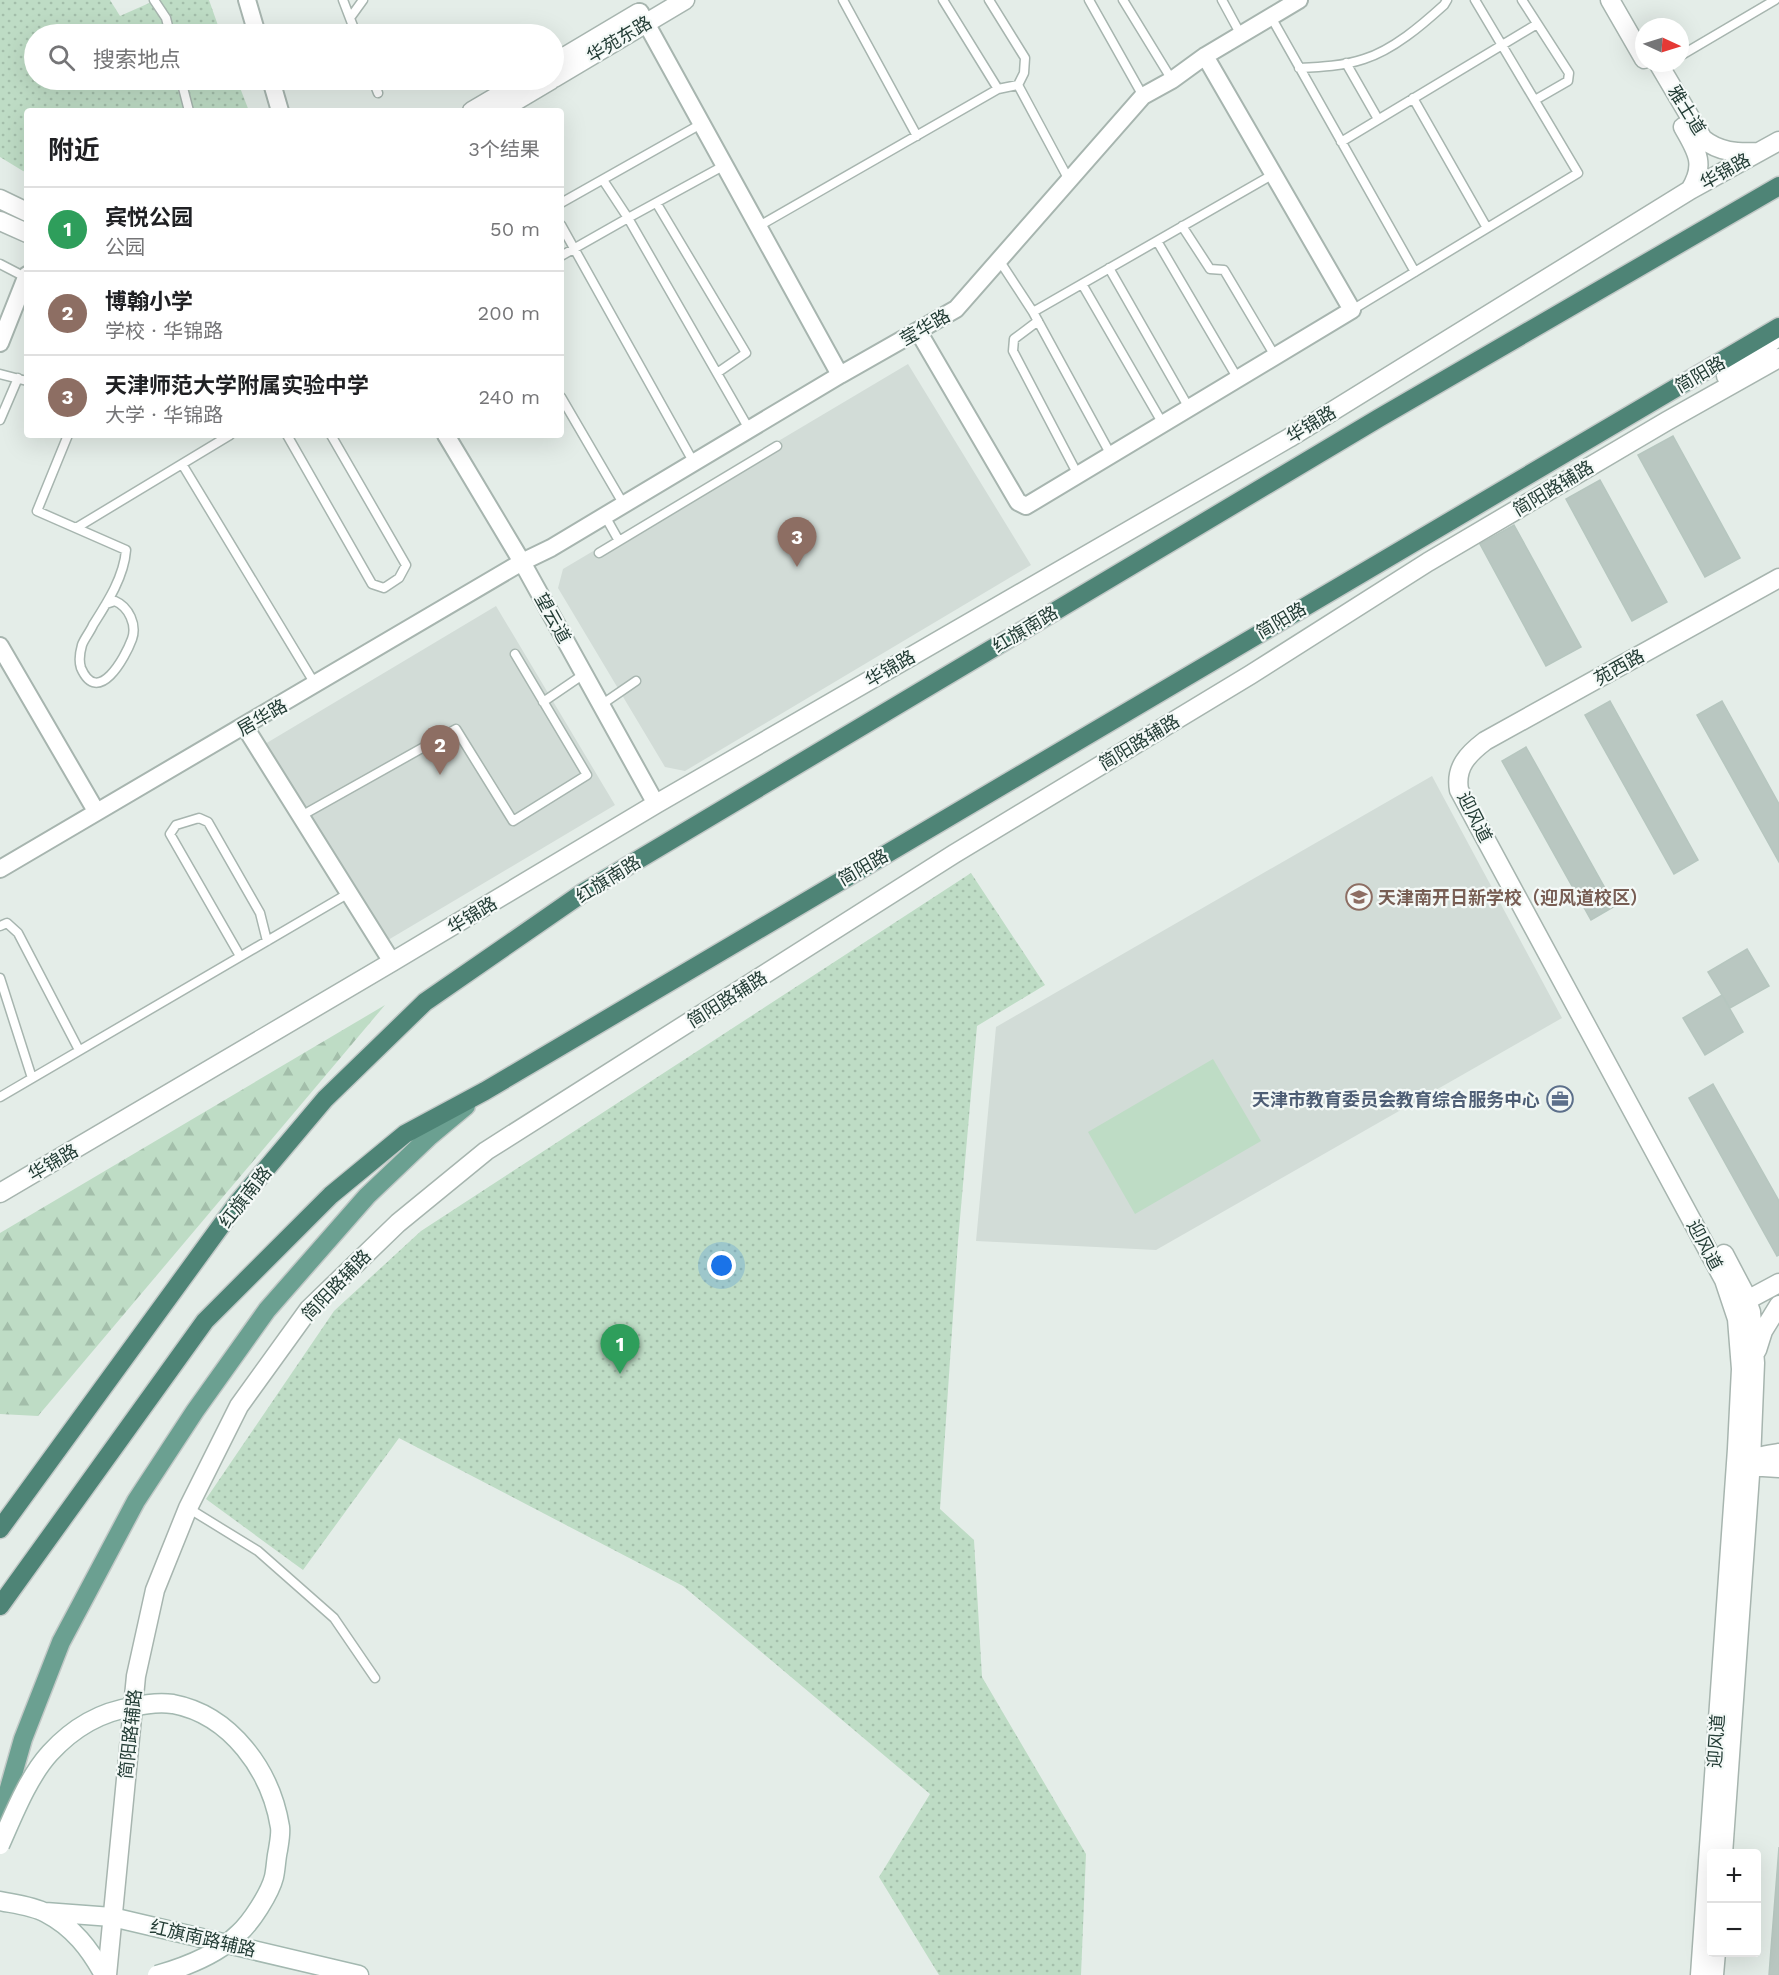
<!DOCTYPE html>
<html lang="zh">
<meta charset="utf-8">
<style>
:root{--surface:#fff;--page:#f6f6f6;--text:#202124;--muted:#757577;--line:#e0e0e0;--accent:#7b4d41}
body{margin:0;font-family:"Work Sans","Noto Sans SC",sans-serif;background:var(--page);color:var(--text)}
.controls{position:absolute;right:18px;bottom:18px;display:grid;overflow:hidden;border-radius:6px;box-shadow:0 6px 24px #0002}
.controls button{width:54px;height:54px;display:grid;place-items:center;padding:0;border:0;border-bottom:2px solid var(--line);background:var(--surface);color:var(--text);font:30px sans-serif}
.compass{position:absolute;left:1635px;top:18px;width:54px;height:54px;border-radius:50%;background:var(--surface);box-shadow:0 6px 24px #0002;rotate:94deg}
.you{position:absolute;left:722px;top:1266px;width:21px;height:21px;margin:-15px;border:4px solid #fff;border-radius:50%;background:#1a73e8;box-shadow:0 0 0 9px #1a73e833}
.badge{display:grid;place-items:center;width:39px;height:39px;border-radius:50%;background:var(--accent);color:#fff;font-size:20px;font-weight:700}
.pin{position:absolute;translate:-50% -50px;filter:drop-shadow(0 2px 3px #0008)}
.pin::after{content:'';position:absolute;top:32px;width:21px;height:18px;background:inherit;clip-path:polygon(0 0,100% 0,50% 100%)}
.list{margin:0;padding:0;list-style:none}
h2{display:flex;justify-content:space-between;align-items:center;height:78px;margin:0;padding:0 24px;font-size:26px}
h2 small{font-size:20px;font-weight:400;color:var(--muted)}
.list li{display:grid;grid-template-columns:39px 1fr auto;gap:18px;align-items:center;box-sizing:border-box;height:84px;padding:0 24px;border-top:2px solid var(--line)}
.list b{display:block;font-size:22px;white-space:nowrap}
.list p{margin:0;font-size:20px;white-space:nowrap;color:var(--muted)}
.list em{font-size:20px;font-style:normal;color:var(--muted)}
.icon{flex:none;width:33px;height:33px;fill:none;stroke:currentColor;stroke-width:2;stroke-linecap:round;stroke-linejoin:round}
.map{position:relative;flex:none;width:1779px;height:1975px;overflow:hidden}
.search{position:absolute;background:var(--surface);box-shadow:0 6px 24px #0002;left:24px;top:24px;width:540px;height:66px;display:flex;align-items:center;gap:15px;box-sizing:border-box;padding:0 21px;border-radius:33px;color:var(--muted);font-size:22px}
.panel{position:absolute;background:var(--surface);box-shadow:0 6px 24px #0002;left:24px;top:108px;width:540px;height:330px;border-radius:6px}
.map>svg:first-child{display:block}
.built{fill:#d2dcd7}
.grass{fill:url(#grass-dots)}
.forest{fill:url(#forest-firs)}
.pitch{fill:#bedcc5}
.building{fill:#b9c7c1;stroke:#b6c6bf;stroke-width:1.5}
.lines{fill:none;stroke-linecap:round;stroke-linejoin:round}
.service-casing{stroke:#a7b5af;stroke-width:11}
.minor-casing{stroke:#a7b5af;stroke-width:20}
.tertiary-casing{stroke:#a7b5af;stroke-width:21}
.secondary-casing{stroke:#a3b8b0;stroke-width:21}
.primary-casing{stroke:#c2c9c7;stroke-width:21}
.trunk-casing{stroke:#c2c9c7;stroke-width:21}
.service{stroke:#fff;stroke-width:8}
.minor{stroke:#fff;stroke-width:16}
.tertiary{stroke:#fff;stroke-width:18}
.secondary{stroke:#fff;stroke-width:18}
.primary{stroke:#6ba091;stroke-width:18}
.trunk{stroke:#4e8476;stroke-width:18}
.secondary-bridge-casing{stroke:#a3b8b0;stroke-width:21;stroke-linecap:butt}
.secondary-bridge{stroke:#fff;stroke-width:18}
.labels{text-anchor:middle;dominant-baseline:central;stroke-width:4.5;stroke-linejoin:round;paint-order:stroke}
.street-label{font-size:18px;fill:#243d36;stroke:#f4f9f7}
.education-label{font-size:18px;font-weight:bold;fill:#785e54;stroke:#f4f9f7;text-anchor:start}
.service-label{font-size:18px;font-weight:bold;fill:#4e5e75;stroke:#f4f9f7;text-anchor:end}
</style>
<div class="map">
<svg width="1779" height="1975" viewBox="0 0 1779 1975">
<defs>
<pattern id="grass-dots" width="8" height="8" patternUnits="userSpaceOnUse" patternTransform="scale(1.5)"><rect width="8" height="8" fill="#bedcc5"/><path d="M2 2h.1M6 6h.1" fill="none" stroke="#a3beaa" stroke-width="1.8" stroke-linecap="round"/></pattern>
<pattern id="forest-firs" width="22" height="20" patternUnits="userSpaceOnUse" patternTransform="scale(1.5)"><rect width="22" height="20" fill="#bedcc5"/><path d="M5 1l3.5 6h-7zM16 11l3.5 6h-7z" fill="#a3beaa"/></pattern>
</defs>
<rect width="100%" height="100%" fill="#e4ede8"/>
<path class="built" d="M 908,364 L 1031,565 L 685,771 L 665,767 L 558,588 L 563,569 Z
M 496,606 L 615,805 L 383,943 L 265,744 Z
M 1432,776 L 1562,1018 L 1156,1250 L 976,1241 L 996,1027 Z"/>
<path class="grass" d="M 0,0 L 110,0 L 120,16 L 156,0 L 209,0 L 221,34 L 34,34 L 34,80 L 237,80 L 249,111 L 27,111 L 27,172 L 23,171 L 0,157 Z
M 971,873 L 1045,985 L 977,1026 L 958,1241 L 940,1509 L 974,1540 L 982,1677 L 1086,1854 L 1081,1975 L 939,1975 L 879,1877 L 930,1794 L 683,1586 L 399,1438 L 303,1570 L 206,1499 L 334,1311 L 421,1231 Z"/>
<path class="forest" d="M 385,1005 L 38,1416 L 0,1414 L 0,1233 Z"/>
<path class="pitch" d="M 1213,1059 L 1261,1141 L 1135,1214 L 1088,1132 Z"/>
<path class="building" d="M 1673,436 L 1740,558 L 1705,577 L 1638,455 Z
M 1600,480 L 1667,602 L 1632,621 L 1566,499 Z
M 1514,525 L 1581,647 L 1546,666 L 1480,544 Z
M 1610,701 L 1698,860 L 1674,874 L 1585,715 Z
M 1722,701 L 1779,804 L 1779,862 L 1697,715 Z
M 1526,747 L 1615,906 L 1591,920 L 1502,761 Z
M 1747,949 L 1769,986 L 1730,1008 L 1708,972 Z
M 1722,995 L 1743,1032 L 1705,1055 L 1683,1018 Z
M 1713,1084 L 1779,1201 L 1779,1255 L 1777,1256 L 1689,1098 Z
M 1779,1847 L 1779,1975 L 1769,1975 Z"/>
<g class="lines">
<g class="service-casing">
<path id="service" d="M 154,0 L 166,18 L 170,34
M 343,0 L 356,34
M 843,0 L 917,136
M 943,0 L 998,89
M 989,0 L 1025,58 L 1024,73 L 1018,85
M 1089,0 L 1143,96
M 1123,0 L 1172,80
M 1222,0 L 1241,35
M 1522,0 L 1569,73 L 1568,81 L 1535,100
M 1271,17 L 1415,272
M 350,18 L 363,0
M 1680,56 L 1775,0
M 1346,63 L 1378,119
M 1299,68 C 1321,67 1343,66 1364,59 C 1393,50 1422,25 1444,5 L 1447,0
M 181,80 L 189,111
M 373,80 L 378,93
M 1413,98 L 1487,228
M 1341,142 L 1537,24
M 725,165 L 628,218 L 749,429
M 561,203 L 701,124
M 657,204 L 746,353 L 717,373
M 561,225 L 694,463
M 759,226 L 998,89 L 1018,85 L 1069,180
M 1182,226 L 1210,269 L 1224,270 L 1275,356
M 1157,241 L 1238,379
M 561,256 L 628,218 L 603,180
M 999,260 L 1033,312 L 1111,455
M 0,264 L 27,278
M 1109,268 L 1189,408
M 1082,284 L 1163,424
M 1352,310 L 1578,173 L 1475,0
M 1033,312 L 1272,175
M 1038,321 L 1014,339 L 1013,351 L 1078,475
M 0,374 L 27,381
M 561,397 L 624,505
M 0,420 L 18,378
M 68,435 L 37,511 L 126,550 C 124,577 107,603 93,625 C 90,632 84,639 82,645 C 80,652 79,662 81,668 C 98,707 125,658 132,639 C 137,625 129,607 115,601 L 106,604
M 287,435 L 372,584 L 384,588 L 399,578 L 406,565 L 331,435
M 182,464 L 315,684
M 605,516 L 619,541
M 76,528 L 230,435
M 599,553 L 777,446
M 543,702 L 584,674
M 601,705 L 636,681
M 301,816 L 456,729 L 513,821 L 587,775 L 515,654
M 0,926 L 7,923 L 18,933 L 79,1050
M 240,956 L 170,834 L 176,825 L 199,818 L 208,822 L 260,913 L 267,941
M 0,978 L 32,1078
M 0,1097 L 349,893
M 188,1508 L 258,1551 L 334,1618 L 375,1678"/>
</g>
<g class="minor-casing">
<path id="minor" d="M 247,0 L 257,34
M 640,12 L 840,375
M 271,80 L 280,111
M 918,331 L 1018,502 L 1026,506 L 1352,310 L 1205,56
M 0,343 L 27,275
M 446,435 L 522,562 L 656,804
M 0,646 L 96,811
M 245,727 L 392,962
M 0,869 L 522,562 L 551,548 L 840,375 L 956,309 L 1143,96 L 1172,80 L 1205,56 L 1299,0"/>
</g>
<g class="tertiary-casing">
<path id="tertiary" d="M 1610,0 L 1644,59
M 554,63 L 638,13
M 1658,63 L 1703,139 C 1719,152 1737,153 1757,152
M 554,78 L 685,0
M 472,111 L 525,80
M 499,111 L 551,80
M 1683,127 C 1697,151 1706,165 1690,190
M 0,199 L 27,212
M 0,221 L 27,233
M 1726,376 L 1779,336
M 0,1193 L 392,962 L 656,804 L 1289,438 L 1690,190 L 1779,141
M 1738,1305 L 1779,1283
M 1757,1350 L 1763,1331 L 1779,1305
M 1747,1466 L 1779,1468
M 1744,1469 C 1753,1456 1765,1455 1779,1453
M 1723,1854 L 1751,1461 L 1755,1363 L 1751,1312 L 1744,1292 L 1724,1254
M 107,1975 L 136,1676 L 155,1590 L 188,1508 L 239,1406 L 309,1309 L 398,1223 L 486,1151 L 954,854 L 1250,675 L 1428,562 L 1667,421 L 1779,358
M 1700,1975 L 1737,1449 L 1741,1369 L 1737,1319 L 1724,1280 L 1459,790 C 1455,767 1468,754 1485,741 L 1779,578
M 1714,1975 L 1716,1952"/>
</g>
<g class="secondary-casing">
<path id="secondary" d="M 0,1901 C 15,1904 33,1906 46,1913 C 73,1927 90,1949 104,1975
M 45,1912 L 112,1917 L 359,1975"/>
</g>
<g class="primary-casing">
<path id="primary" d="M 0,1820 L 23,1739 L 61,1642 L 136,1501 L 195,1411 L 267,1310 L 367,1196 L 430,1136 L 466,1106"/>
</g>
<g class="trunk-casing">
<path id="trunk" d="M 0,1529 L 239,1201 L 325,1099 L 425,1002 L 584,892 L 1379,418 L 1779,186
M 0,1606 L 205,1321 L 331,1195 L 405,1134 L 485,1091 L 1779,327"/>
</g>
<use href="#service" class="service"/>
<use href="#minor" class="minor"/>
<use href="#tertiary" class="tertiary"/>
<use href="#secondary" class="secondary"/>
<use href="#primary" class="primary"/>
<use href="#trunk" class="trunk"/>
<g class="secondary-bridge-casing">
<path id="secondary-bridge" d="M 0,1845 C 13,1816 28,1777 50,1753 C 72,1729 100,1712 132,1707 C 145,1704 159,1702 173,1704 C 231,1715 271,1771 280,1827 C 281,1834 279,1843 278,1850 C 276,1858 276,1868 274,1877 C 270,1893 251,1923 238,1934 C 217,1955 185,1967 157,1975"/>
</g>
<use href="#secondary-bridge" class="secondary-bridge"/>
</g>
<defs>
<g id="school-ring" transform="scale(1.35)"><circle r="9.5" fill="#f4f9f7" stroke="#8d6e63" stroke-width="1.5"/><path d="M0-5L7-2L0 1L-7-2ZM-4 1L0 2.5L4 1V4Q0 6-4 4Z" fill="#8d6e63"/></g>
<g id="office-ring" transform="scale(1.35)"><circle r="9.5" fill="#f4f9f7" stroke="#5c6f8a" stroke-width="1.5"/><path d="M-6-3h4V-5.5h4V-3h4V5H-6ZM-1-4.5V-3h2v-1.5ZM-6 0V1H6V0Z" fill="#5c6f8a"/></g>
</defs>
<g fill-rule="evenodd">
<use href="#school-ring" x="1359" y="897"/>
<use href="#office-ring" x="1560" y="1099"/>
</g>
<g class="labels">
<g class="street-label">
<text transform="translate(619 39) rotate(-31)">华苑东路</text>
<text transform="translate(1687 110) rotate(58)">雅士道</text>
<text transform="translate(1725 171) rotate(-29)">华锦路</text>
<text transform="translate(925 327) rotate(-30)">莹华路</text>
<text transform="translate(1700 374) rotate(-30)">简阳路</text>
<text transform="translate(1311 424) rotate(-31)">华锦路</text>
<text transform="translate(1553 488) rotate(-31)">简阳路辅路</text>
<text transform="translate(553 618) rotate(61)">望云道</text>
<text transform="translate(1281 620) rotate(-30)">简阳路</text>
<text transform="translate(1025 629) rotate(-31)">红旗南路</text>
<text transform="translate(1619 667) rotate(-29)">苑西路</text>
<text transform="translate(890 668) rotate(-30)">华锦路</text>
<text transform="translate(262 717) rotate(-30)">居华路</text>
<text transform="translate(1139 742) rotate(-31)">简阳路辅路</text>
<text transform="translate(1475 817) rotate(63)">迎风道</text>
<text transform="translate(863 867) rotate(-30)">简阳路</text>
<text transform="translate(608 879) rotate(-32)">红旗南路</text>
<text transform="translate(472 915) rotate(-31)">华锦路</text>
<text transform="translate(727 999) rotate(-32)">简阳路辅路</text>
<text transform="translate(53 1162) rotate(-30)">华锦路</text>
<text transform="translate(245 1197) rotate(-52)">红旗南路</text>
<text transform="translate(1705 1245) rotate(62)">迎风道</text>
<text transform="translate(336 1285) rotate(-46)">简阳路辅路</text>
<text transform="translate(130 1734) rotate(-84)">简阳路辅路</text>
<text transform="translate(1716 1741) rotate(-86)">迎风道</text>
<text transform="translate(203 1938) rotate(13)">红旗南路辅路</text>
</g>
<g class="education-label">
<text x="1378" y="897">天津南开日新学校（迎风道校区）</text>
</g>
<g class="service-label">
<text x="1540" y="1099">天津市教育委员会教育综合服务中心</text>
</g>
</g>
</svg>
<div class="controls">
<button>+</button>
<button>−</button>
</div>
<svg class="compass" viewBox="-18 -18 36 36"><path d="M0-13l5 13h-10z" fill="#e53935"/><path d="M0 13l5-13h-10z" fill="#757577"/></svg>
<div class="you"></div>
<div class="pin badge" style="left:620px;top:1374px;background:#2e9e5b">1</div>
<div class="pin badge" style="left:440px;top:775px;background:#8d6e63">2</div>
<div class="pin badge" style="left:797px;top:567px;background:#8d6e63">3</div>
<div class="search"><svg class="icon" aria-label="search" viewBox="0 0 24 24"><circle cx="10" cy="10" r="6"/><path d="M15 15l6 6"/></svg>搜索地点</div>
<section class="panel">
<h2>附近<small>3个结果</small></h2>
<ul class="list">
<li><span class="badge" style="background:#2e9e5b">1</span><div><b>宾悦公园</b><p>公园</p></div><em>50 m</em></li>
<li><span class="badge" style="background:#8d6e63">2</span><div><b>博翰小学</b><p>学校 · 华锦路</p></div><em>200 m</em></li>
<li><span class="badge" style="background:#8d6e63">3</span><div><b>天津师范大学附属实验中学</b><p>大学 · 华锦路</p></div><em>240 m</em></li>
</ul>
</section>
</div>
